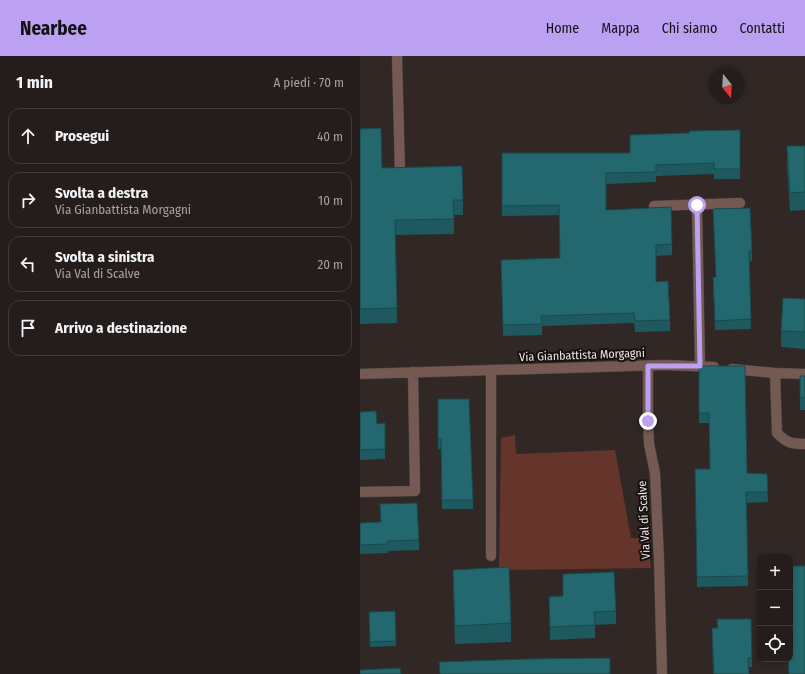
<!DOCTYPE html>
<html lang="it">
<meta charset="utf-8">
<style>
:root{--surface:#251d1c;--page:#312a29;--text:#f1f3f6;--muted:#a3a2a3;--line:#423b3b;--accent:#bca0f2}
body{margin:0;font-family:"Fira Sans Condensed",sans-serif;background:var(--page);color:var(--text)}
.controls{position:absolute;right:12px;bottom:12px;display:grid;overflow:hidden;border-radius:8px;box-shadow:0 2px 6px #0003}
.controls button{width:36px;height:36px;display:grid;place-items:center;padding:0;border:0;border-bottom:1px solid var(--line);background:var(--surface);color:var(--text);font:20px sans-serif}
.compass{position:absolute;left:349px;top:12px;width:36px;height:36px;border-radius:50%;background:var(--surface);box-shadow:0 2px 6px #0003;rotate:162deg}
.stop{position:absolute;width:12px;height:12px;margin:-9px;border:3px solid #bca0f2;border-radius:50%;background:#fff}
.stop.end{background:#bca0f2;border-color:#fff;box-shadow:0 1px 4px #0008}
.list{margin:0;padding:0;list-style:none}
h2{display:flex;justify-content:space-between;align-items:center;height:52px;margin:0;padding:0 16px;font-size:17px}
h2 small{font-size:13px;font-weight:400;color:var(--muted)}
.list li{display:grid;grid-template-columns:26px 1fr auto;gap:12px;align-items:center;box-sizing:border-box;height:56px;margin:0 8px 8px;padding:0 8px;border:1px solid var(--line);border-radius:12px}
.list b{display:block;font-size:15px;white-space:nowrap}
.list p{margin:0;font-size:13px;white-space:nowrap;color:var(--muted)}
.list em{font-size:13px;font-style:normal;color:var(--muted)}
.icon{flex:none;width:22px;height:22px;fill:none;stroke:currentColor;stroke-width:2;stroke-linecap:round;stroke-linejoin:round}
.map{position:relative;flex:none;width:445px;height:618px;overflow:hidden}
header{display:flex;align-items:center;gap:24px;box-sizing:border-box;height:56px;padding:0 20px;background:var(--accent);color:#111}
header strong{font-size:19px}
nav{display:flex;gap:22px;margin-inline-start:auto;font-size:14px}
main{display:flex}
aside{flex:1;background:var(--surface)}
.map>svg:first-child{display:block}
.green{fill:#65352c}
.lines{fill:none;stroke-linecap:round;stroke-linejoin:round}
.minor-casing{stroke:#4b4240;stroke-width:11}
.minor{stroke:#755953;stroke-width:10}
.wall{fill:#1e595f}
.building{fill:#23686e;stroke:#18494d}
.route{stroke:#bca0f2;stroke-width:5}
.labels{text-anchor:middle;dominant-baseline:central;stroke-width:4;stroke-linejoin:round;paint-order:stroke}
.street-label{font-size:12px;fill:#eee7e5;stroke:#151110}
</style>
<header>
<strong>Nearbee</strong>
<nav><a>Home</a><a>Mappa</a><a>Chi siamo</a><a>Contatti</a></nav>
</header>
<main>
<aside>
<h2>1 min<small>A piedi · 70 m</small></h2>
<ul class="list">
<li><svg class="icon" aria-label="ahead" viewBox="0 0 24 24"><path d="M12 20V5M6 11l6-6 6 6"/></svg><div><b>Prosegui</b></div><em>40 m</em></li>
<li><svg class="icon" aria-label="right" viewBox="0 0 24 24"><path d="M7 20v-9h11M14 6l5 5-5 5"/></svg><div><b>Svolta a destra</b><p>Via Gianbattista Morgagni</p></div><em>10 m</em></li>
<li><svg class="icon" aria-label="left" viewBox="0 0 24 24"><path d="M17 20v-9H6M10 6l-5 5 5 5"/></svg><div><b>Svolta a sinistra</b><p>Via Val di Scalve</p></div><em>20 m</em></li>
<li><svg class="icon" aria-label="arrive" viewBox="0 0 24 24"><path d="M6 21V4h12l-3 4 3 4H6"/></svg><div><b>Arrivo a destinazione</b></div></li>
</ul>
</aside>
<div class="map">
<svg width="445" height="618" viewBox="0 0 445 618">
<rect width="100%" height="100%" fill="#312725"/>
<path class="green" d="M 155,379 L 156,398 L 255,394 L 271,482 L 288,482 L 291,512 L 139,514 L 141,382 Z"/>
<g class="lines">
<g class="minor-casing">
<path id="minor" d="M 37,0 L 40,117
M 337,149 L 340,310
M 294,150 L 380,147
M 288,310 L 288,365 L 289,388 L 295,417 L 299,504 L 302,618
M 372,313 L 415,317 L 445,318
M 415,317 L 417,377 C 427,387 431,388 445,388
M 0,318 L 305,309 L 354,311
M 0,436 L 55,435 L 53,316
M 131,500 L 131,314"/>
</g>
<use href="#minor" class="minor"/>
</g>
<path class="wall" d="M 0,73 L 22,112 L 103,144 L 103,159 L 94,159 L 94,178 L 35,179 L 37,267 L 0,268 Z
M 380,74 L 380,123 L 354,123 L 354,118 L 296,120 L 296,126 L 246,128 L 246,154 L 312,188 L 312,199 L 296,200 L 296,226 L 310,264 L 310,275 L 275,276 L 274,267 L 182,270 L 182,279 L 143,280 L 141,204 L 200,202 L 199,159 L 142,160 L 142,97 L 270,97 L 270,79 L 329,77 Z
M 427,90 L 445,90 L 445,154 L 430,155 L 427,109 Z
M 353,153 L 392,195 L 392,205 L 389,205 L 391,273 L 355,274 L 353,221 L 356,221 Z
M 445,243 L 445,293 L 421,291 L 421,275 Z
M 339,310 L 387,417 L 407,418 L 408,446 L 387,447 L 388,530 L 337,531 L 335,413 L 350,413 L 349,367 L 339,367 Z
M 440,320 L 445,320 L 445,354 L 440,354 Z
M 78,343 L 113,444 L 113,453 L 82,453 L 81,393 L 78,393 Z
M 0,356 L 17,368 L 25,367 L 25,403 L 0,404 Z
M 20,448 L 59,484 L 59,494 L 28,495 L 28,497 L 0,498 L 0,467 L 21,466 Z
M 93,514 L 151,567 L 151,586 L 95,588 L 93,532 Z
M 203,518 L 256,555 L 256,568 L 235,569 L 235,582 L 190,584 L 189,541 L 203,540 Z
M 35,555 L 36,590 L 10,591 L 9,556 Z
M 391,563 L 392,611 L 388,611 L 389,618 L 353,618 L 352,572 L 357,572 Z"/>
<path class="building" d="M 21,72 L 22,112 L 102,110 L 103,144 L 93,144 L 94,163 L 35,164 L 37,252 L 0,253 L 0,73 Z
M 380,74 L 380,113 L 354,113 L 354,107 L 296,109 L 296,116 L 246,117 L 246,154 L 311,151 L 312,188 L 296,189 L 296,226 L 308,225 L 310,264 L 275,265 L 274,257 L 181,260 L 182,268 L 143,269 L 141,204 L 200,202 L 199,149 L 142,150 L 142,97 L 270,97 L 270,79 L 329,77 L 329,75 Z
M 427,90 L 445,90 L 445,136 L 430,137 Z
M 390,152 L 392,195 L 389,195 L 391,263 L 355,265 L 353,221 L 356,221 L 353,153 Z
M 423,242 L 445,243 L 445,276 L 421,275 Z
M 339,310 L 385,310 L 387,417 L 407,418 L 408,436 L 386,436 L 388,520 L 337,521 L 335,413 L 350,413 L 349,357 L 339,357 Z
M 440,320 L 445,320 L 445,342 L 440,342 Z
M 78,343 L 109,343 L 113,444 L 82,444 L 81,383 L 78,384 Z
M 16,355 L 17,368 L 25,367 L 25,393 L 0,394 L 0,356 Z
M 57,447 L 59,484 L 28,485 L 28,488 L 0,489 L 0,467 L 21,466 L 20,448 Z
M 430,510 L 445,510 L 445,618 L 429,618 L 428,603 L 430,603 Z
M 149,511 L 151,567 L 95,570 L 93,514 Z
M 254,516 L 256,555 L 234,556 L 235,569 L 190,571 L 189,541 L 203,540 L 203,518 Z
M 35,555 L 36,585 L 10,586 L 9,556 Z
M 357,563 L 391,563 L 392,602 L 388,602 L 389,618 L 354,618 L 352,572 L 358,572 Z
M 250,602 L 250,618 L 80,618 L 79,606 L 168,603 Z
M 40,612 L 41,618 L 0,618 L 0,614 Z"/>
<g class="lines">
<path class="route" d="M 288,365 L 288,310 L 340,310 L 337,149"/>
</g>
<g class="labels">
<g class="street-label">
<text transform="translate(222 299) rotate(-2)">Via Gianbattista Morgagni</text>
<text transform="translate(284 464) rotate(-93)">Via Val di Scalve</text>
</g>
</g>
</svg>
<div class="controls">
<button>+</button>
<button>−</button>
<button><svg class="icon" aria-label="locate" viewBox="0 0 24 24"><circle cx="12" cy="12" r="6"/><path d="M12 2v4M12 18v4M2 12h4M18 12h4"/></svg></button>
</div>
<svg class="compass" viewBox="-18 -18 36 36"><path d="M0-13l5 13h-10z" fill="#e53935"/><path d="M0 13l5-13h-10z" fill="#a3a2a3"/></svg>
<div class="stop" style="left:337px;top:149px"></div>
<div class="stop end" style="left:288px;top:365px"></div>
</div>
</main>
